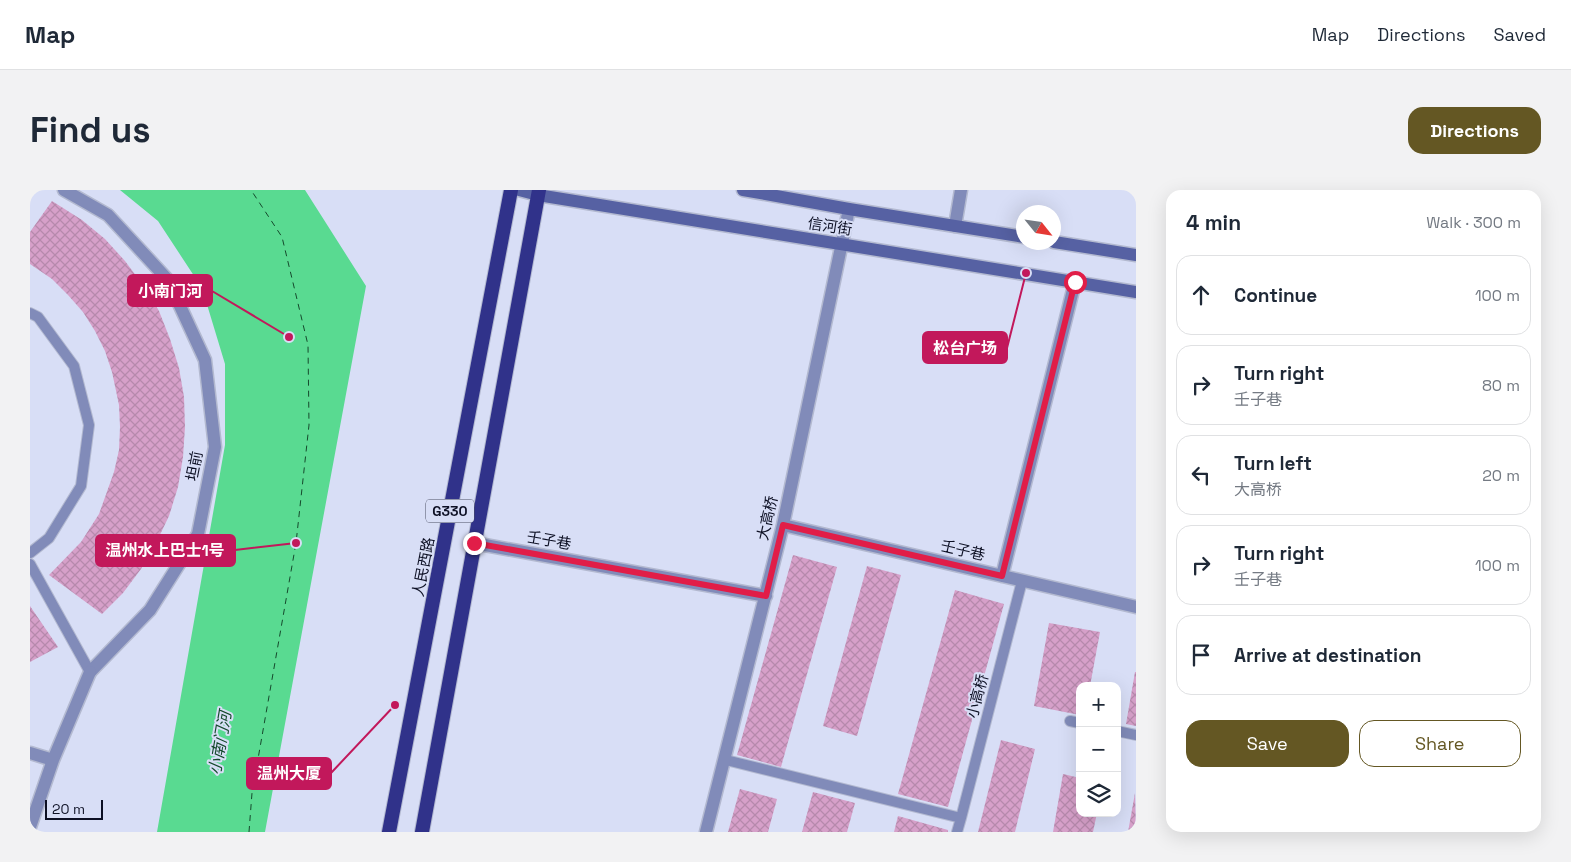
<!DOCTYPE html>
<meta charset="utf-8">
<style>
:root{--surface:#fff;--page:#f2f2f3;--text:#1f2937;--muted:#747a83;--line:#e0e1e3;--accent:#645723}
body{margin:0;font-family:"Space Grotesk","Noto Sans SC",sans-serif;background:var(--page);color:var(--text)}
.controls{position:absolute;right:15px;bottom:15px;display:grid;overflow:hidden;border-radius:10px;box-shadow:0 5px 20px #0002}
.controls button{width:45px;height:45px;display:grid;place-items:center;padding:0;border:0;border-bottom:1px solid var(--line);background:var(--surface);color:var(--text);font:25px sans-serif}
.compass{position:absolute;left:986px;top:15px;width:45px;height:45px;border-radius:50%;background:var(--surface);box-shadow:0 5px 20px #0002;rotate:120deg}
.scale{position:absolute;left:15px;bottom:12px;width:58px;box-sizing:border-box;padding-left:5px;border:2px solid #0d1024;border-top:0;font-size:14px;line-height:18px;white-space:nowrap;color:#0d1024;-webkit-text-stroke:4px #d8def6;paint-order:stroke}
.stop{position:absolute;width:15px;height:15px;margin:-11px;border:4px solid #e11d48;border-radius:50%;background:#fff}
.stop.end{background:#e11d48;border-color:#fff;box-shadow:0 1px 5px #0008}
.list{margin:0;padding:0;list-style:none}
h2{display:flex;justify-content:space-between;align-items:center;height:65px;margin:0;padding:0 20px;font-size:21px}
h2 small{font-size:16px;font-weight:400;color:var(--muted)}
.list li{display:grid;grid-template-columns:32px 1fr auto;gap:15px;align-items:center;box-sizing:border-box;height:80px;margin:0 10px 10px;padding:0 10px;border:1px solid var(--line);border-radius:15px}
.list b{display:block;font-size:19px;white-space:nowrap}
.list p{margin:0;font-size:16px;white-space:nowrap;color:var(--muted)}
.list em{font-size:16px;font-style:normal;color:var(--muted)}
.actions{display:flex;gap:10px;padding:15px 20px}
.actions a{flex:1;padding:11px 0;border:1px solid var(--accent);border-radius:15px;text-align:center;font-size:18px;color:var(--accent)}
.actions .main{background:var(--accent);color:#fff}
.icon{flex:none;width:28px;height:28px;fill:none;stroke:currentColor;stroke-width:2;stroke-linecap:round;stroke-linejoin:round}
.map{position:relative;flex:none;width:1106px;height:642px;overflow:hidden;border-radius:15px}
header{display:flex;align-items:center;gap:30px;box-sizing:border-box;height:70px;padding:0 25px;background:var(--surface);border-bottom:1px solid var(--line)}
header strong{font-size:24px}
nav{display:flex;gap:28px;margin-inline-start:auto;font-size:18px}
.intro{display:flex;align-items:center;justify-content:space-between;box-sizing:border-box;height:120px;padding:0 30px}
h1{margin:0;font-size:35px}
.button{padding:12px 22px;border-radius:15px;background:var(--accent);color:#fff;font-size:18px;font-weight:700}
main{display:flex;gap:30px;padding:0 30px}
aside{flex:1;background:var(--surface);border-radius:15px;box-shadow:0 5px 20px #0002}
.map>svg:first-child{display:block}
.water{fill:#59da91}
.lines{fill:none;stroke-linecap:round;stroke-linejoin:round}
.ferry{stroke:#15492c;stroke-width:1;stroke-dasharray:6 5;stroke-linecap:butt}
.building{fill:url(#building-cross-hatch)}
.service-casing{stroke:#b3b9d0;stroke-width:12}
.minor-casing{stroke:#b3b9d0;stroke-width:15}
.tertiary-casing{stroke:#b3b9d0;stroke-width:15}
.secondary-casing{stroke:#b3b9d0;stroke-width:15}
.trunk-casing{stroke:#b3b9d0;stroke-width:16}
.service{stroke:#818bb9;stroke-width:10}
.minor{stroke:#818bb9;stroke-width:12}
.tertiary{stroke:#818bb9;stroke-width:12}
.secondary{stroke:#5661a3;stroke-width:12}
.trunk{stroke:#30328a;stroke-width:14}
.route{stroke:#e11d48;stroke-width:6}
.labels{text-anchor:middle;dominant-baseline:central;stroke-width:4;stroke-linejoin:round;paint-order:stroke}
.shield{fill:#d8def6;stroke:#4a4e63;stroke-width:1}
.shield-label{font-size:14px;font-weight:bold;fill:#0d1024}
.street-label{font-size:15px;fill:#0d1024;stroke:#d8def6}
.water-label{font-size:16px;font-style:italic;fill:#15492c;stroke:#d8def6}
.leader{fill:none;stroke:#c2185b;stroke-width:2}
.callout-dot{fill:#c2185b;stroke:#d8def6;stroke-width:2}
.callout{fill:#c2185b;stroke:#c2185b;stroke-width:2}
.callout-label{font-size:16px;text-anchor:middle;font-weight:bold;fill:#fff}
</style>
<header>
<strong>Map</strong>
<nav><a>Map</a><a>Directions</a><a>Saved</a></nav>
</header>
<div class="intro"><h1>Find us</h1><a class="button">Directions</a></div>
<main>
<div class="map">
<svg width="1106" height="642" viewBox="0 0 1106 642">
<defs>
<pattern id="building-cross-hatch" width="8" height="8" patternUnits="userSpaceOnUse" patternTransform="scale(1.25)"><rect width="8" height="8" fill="#d6a0c9"/><path d="M0 0l8 8M0 8l8-8" fill="none" stroke="#b689ac"/></pattern>
</defs>
<rect width="100%" height="100%" fill="#d8def6"/>
<path class="water" d="M 90,0 L 275,0 L 336,96 L 235,642 L 127,642 L 195,255 L 195,174 L 172,98 L 128,31 Z"/>
<g class="lines">
<path class="ferry" d="M 219,642 L 222,603 L 266,353 L 279,235 L 278,155 L 252,47 L 221,0"/>
</g>
<path class="building" d="M 22,11 L 52,30 L 75,49 L 95,71 L 113,95 L 129,121 L 140,149 L 149,178 L 154,207 L 155,237 L 153,267 L 148,297 L 139,326 L 126,353 L 111,379 L 93,403 L 72,424 L 19,385 L 51,352 L 69,324 L 84,282 L 89,260 L 90,237 L 89,215 L 82,182 L 75,161 L 65,141 L 53,122 L 38,105 L 22,89 L 0,74 L 0,42 Z
M 763,365 L 807,377 L 751,577 L 707,565 Z
M 837,376 L 871,385 L 827,546 L 793,536 Z
M 925,400 L 974,414 L 918,617 L 868,604 Z
M 0,416 L 28,457 L 0,472 Z
M 1019,433 L 1070,442 L 1060,496 L 1050,496 L 1050,525 L 1004,516 Z
M 1105,482 L 1106,482 L 1106,536 L 1096,534 Z
M 971,550 L 1005,559 L 985,642 L 948,642 Z
M 1033,584 L 1050,588 L 1050,623 L 1067,623 L 1063,642 L 1023,642 Z
M 710,599 L 747,609 L 738,642 L 698,642 Z
M 783,602 L 825,613 L 817,642 L 772,642 Z
M 1105,603 L 1106,642 L 1098,642 Z
M 868,626 L 918,640 L 918,642 L 864,642 Z"/>
<g class="lines">
<g class="service-casing">
<path id="service" d="M 0,123 L 8,127 L 44,176 L 59,235 L 51,296 L 19,348 L 0,363
M 0,374 L 60,482
M 1040,531 L 1050,533
M 1087,541 L 1106,545
M 696,570 L 931,628 L 992,391
M 927,642 L 931,628"/>
</g>
<g class="minor-casing">
<path id="minor" d="M 34,0 L 78,25 L 138,90 L 175,170 L 185,257 L 168,344 L 120,420 L 60,482
M 753,335 L 1106,417
M 444,353 L 736,406
M 972,386 L 1045,92
M 676,642 L 753,335 L 819,19"/>
</g>
<g class="tertiary-casing">
<path id="tertiary" d="M 925,36 L 931,0
M 0,563 L 23,570
M 0,637 L 23,570 L 60,482"/>
</g>
<g class="secondary-casing">
<path id="secondary" d="M 489,0 L 508,5 L 1106,102
M 713,0 L 819,19 L 994,47
M 1024,52 L 1106,65"/>
</g>
<g class="trunk-casing">
<path id="trunk" d="M 359,642 L 481,0
M 392,642 L 509,0"/>
</g>
<use href="#service" class="service"/>
<use href="#minor" class="minor"/>
<use href="#tertiary" class="tertiary"/>
<use href="#secondary" class="secondary"/>
<use href="#trunk" class="trunk"/>
</g>
<g class="lines">
<path class="route" d="M 444,353 L 736,406 L 753,335 L 972,386 L 1045,92"/>
</g>
<g class="labels">
<rect class="shield" x="396" y="309.5" width="48" height="23" rx="4"/>
<g class="shield-label">
<text x="420" y="321">G330</text>
</g>
<g class="street-label">
<text transform="translate(800 36) rotate(9)">信河街</text>
<text transform="translate(164 276) rotate(-79)">坦前</text>
<text transform="translate(737 328) rotate(-77)">大高桥</text>
<text transform="translate(519 350) rotate(10)">壬子巷</text>
<text transform="translate(933 360) rotate(13)">壬子巷</text>
<text transform="translate(393 377) rotate(-79)">人民西路</text>
<text transform="translate(947 506) rotate(-75)">小高桥</text>
</g>
<g class="water-label">
<text transform="translate(190 553) rotate(-80)">小南门河</text>
</g>
</g>
<path class="leader" d="M259 147L182 101M996 83L977 158M266 353L205 360M365 515L301 583"/>
<g class="callout-dot">
<circle cx="259" cy="147" r="5"/>
<circle cx="996" cy="83" r="5"/>
<circle cx="266" cy="353" r="5"/>
<circle cx="365" cy="515" r="5"/>
</g>
<g class="callout">
<rect x="98" y="85" width="84" height="31" rx="5"/>
<rect x="893" y="142" width="84" height="31" rx="5"/>
<rect x="66" y="345" width="139" height="31" rx="5"/>
<rect x="217" y="568" width="84" height="31" rx="5"/>
</g>
<g class="callout-label">
<text x="140" y="107">小南门河</text>
<text x="935" y="164">松台广场</text>
<text x="135" y="366">温州水上巴士1号</text>
<text x="259" y="589">温州大厦</text>
</g>
</svg>
<div class="controls">
<button>+</button>
<button>−</button>
<button><svg class="icon" aria-label="layers" viewBox="0 0 24 24"><path d="M12 4l9 5-9 5-9-5zM3 14l9 5 9-5"/></svg></button>
</div>
<svg class="compass" viewBox="-18 -18 36 36"><path d="M0-13l5 13h-10z" fill="#e53935"/><path d="M0 13l5-13h-10z" fill="#747a83"/></svg>
<div class="scale">20 m</div>
<div class="stop" style="left:1045px;top:92px"></div>
<div class="stop end" style="left:444px;top:353px"></div>
</div>
<aside>
<h2>4 min<small>Walk · 300 m</small></h2>
<ul class="list">
<li><svg class="icon" aria-label="ahead" viewBox="0 0 24 24"><path d="M12 20V5M6 11l6-6 6 6"/></svg><div><b>Continue</b></div><em>100 m</em></li>
<li><svg class="icon" aria-label="right" viewBox="0 0 24 24"><path d="M7 20v-9h11M14 6l5 5-5 5"/></svg><div><b>Turn right</b><p>壬子巷</p></div><em>80 m</em></li>
<li><svg class="icon" aria-label="left" viewBox="0 0 24 24"><path d="M17 20v-9H6M10 6l-5 5 5 5"/></svg><div><b>Turn left</b><p>大高桥</p></div><em>20 m</em></li>
<li><svg class="icon" aria-label="right" viewBox="0 0 24 24"><path d="M7 20v-9h11M14 6l5 5-5 5"/></svg><div><b>Turn right</b><p>壬子巷</p></div><em>100 m</em></li>
<li><svg class="icon" aria-label="arrive" viewBox="0 0 24 24"><path d="M6 21V4h12l-3 4 3 4H6"/></svg><div><b>Arrive at destination</b></div></li>
</ul>
<div class="actions"><a class="main">Save</a><a>Share</a></div>
</aside>
</main>
